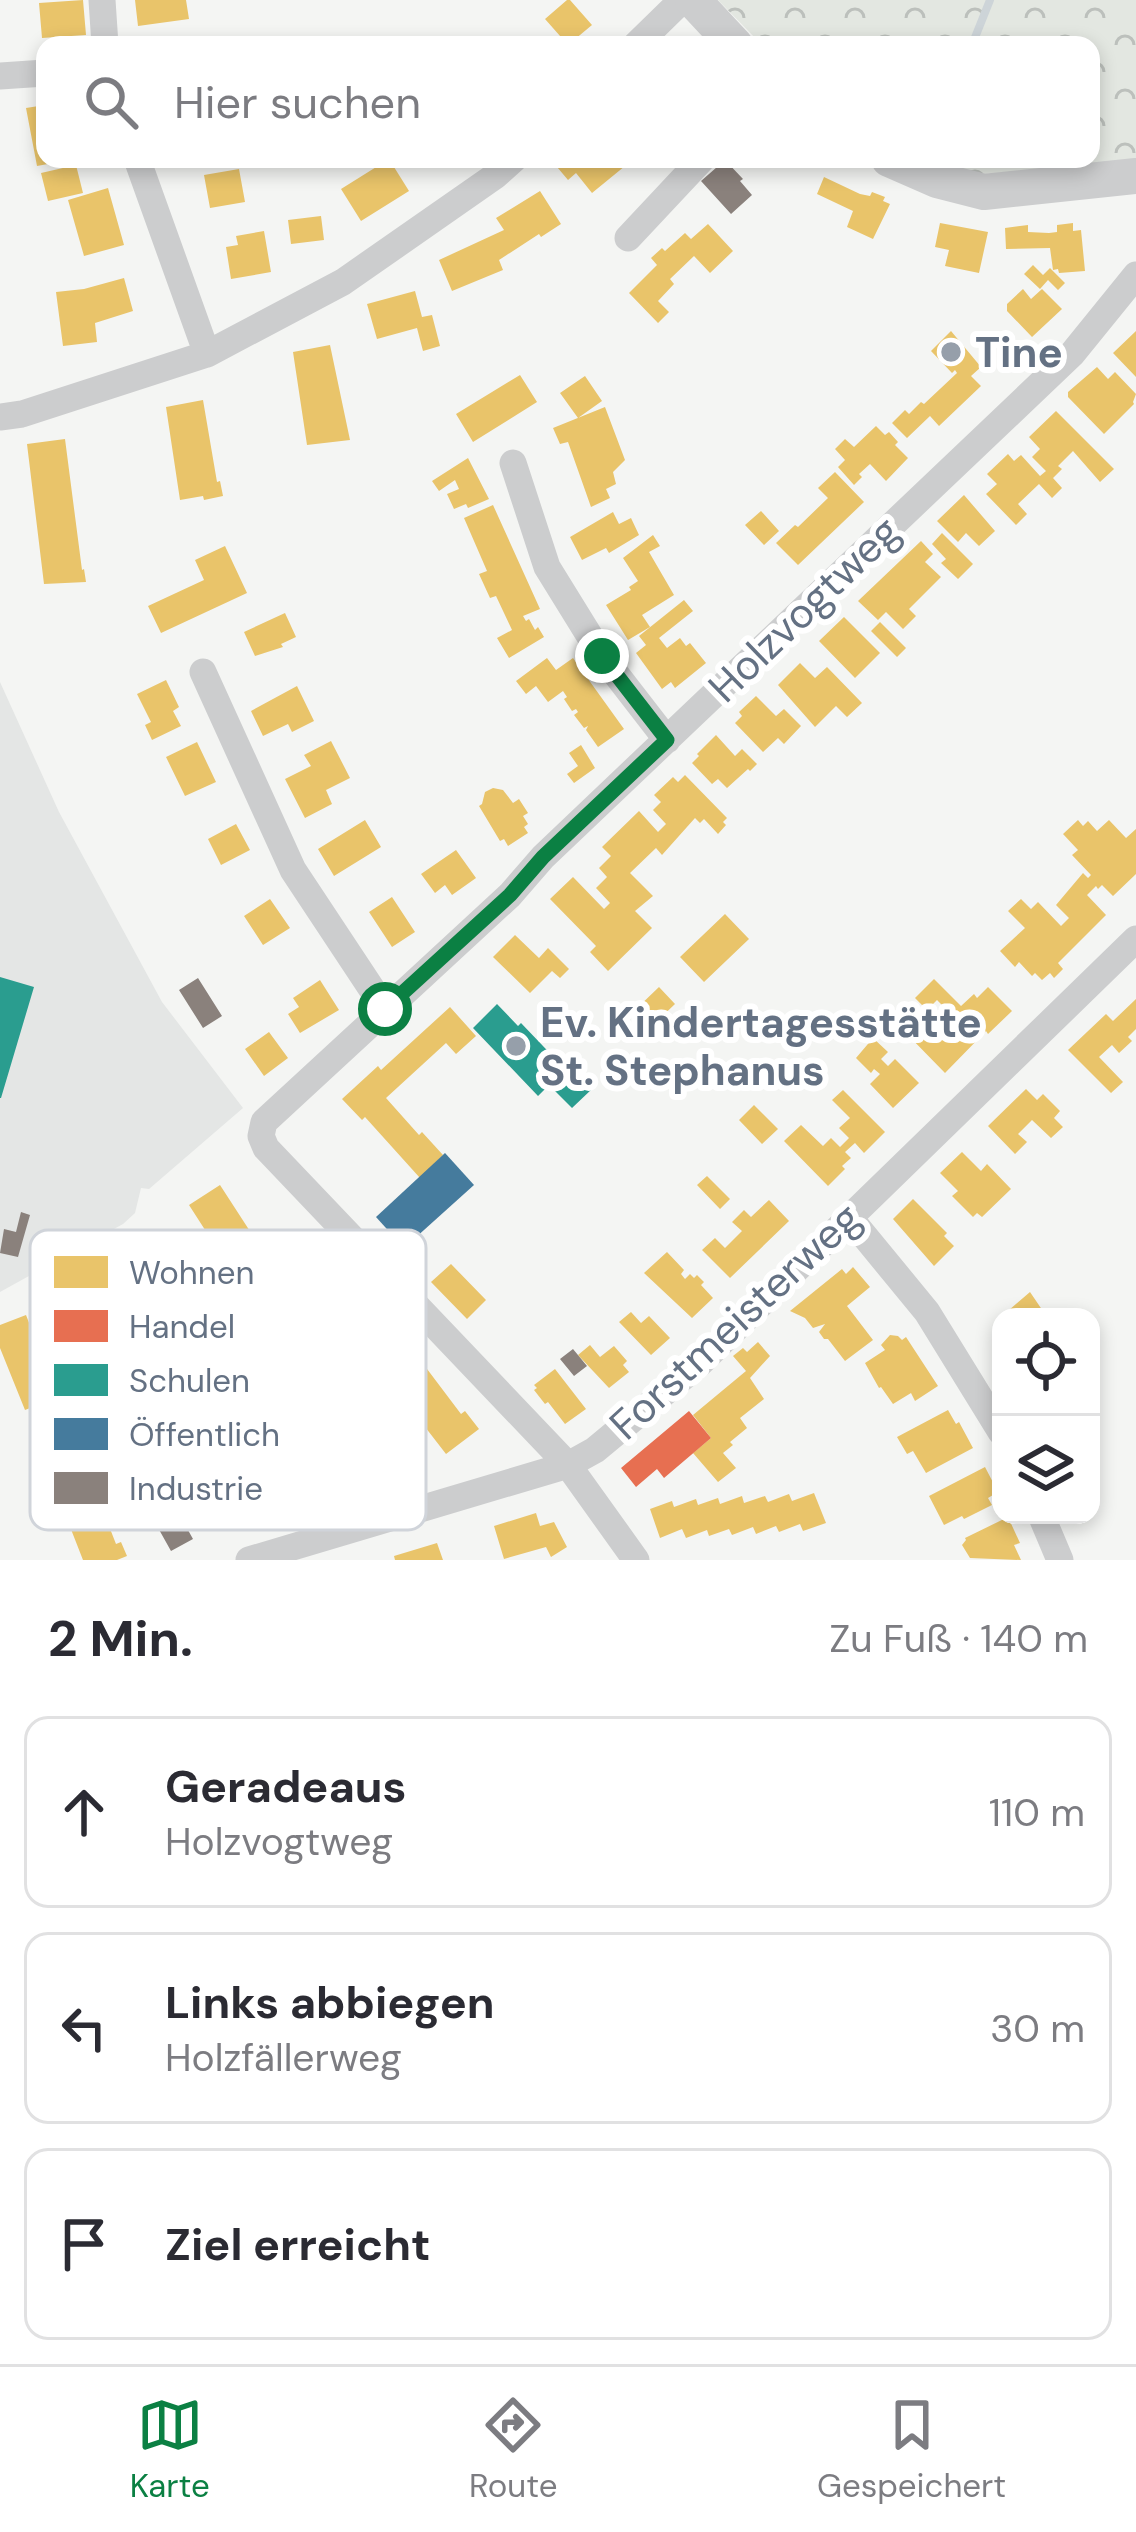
<!DOCTYPE html>
<html lang="de">
<meta charset="utf-8">
<style>
:root{--surface:#fff;--page:#f2f2f3;--text:#2b2b33;--muted:#7c7c81;--line:#e1e1e2;--accent:#0b8043}
body{margin:0;font-family:"DM Sans",sans-serif;background:var(--page);color:var(--text)}
.controls{position:absolute;right:36px;bottom:36px;display:grid;overflow:hidden;border-radius:24px;box-shadow:0 6px 18px #0003}
.controls button{width:108px;height:108px;display:grid;place-items:center;padding:0;border:0;border-bottom:3px solid var(--line);background:var(--surface);color:var(--text);font:60px sans-serif}
.stop{position:absolute;width:36px;height:36px;margin:-27px;border:9px solid #0b8043;border-radius:50%;background:#fff}
.stop.end{background:#0b8043;border-color:#fff;box-shadow:0 3px 12px #0008}
.list{margin:0;padding:0;list-style:none}
h2{display:flex;justify-content:space-between;align-items:center;height:156px;margin:0;padding:0 48px;font-size:51px}
h2 small{font-size:39px;font-weight:400;color:var(--muted)}
.list li{display:grid;grid-template-columns:78px 1fr auto;gap:36px;align-items:center;box-sizing:border-box;height:192px;margin:0 24px 24px;padding:0 24px;border:3px solid var(--line);border-radius:24px}
.list b{display:block;font-size:45px;white-space:nowrap}
.list p{margin:0;font-size:39px;white-space:nowrap;color:var(--muted)}
.list em{font-size:39px;font-style:normal;color:var(--muted)}
.icon{flex:none;width:66px;height:66px;fill:none;stroke:currentColor;stroke-width:2;stroke-linecap:round;stroke-linejoin:round}
.map{position:relative;flex:none;width:1136px;height:1560px;overflow:hidden}
.search{position:absolute;background:var(--surface);box-shadow:0 6px 18px #0003;left:36px;right:36px;top:36px;height:132px;display:flex;align-items:center;gap:30px;box-sizing:border-box;padding:0 42px;border-radius:24px;color:var(--muted);font-size:45px}
.sheet{height:804px;background:var(--surface)}
nav{display:flex;justify-content:space-around;align-items:center;box-sizing:border-box;height:168px;border-top:3px solid var(--line);background:var(--surface);font-size:33px;color:var(--muted)}
nav a{display:grid;justify-items:center;gap:6px}
nav .on{color:var(--accent)}
.map>svg:first-child{display:block}
.built{fill:#e4e6e5}
.forest{fill:url(#forest-crowns)}
.homes{fill:#e9c46a}
.shops{fill:#e76f51}
.schools{fill:#2a9d8f}
.public{fill:#457b9d}
.industry{fill:#8a817c}
.lines{fill:none;stroke-linecap:round;stroke-linejoin:round}
.stream{stroke:#cdd4d8;stroke-width:8}
.minor{stroke:#cccdce;stroke-width:27}
.tertiary{stroke:#cccdce;stroke-width:36}
.route{stroke:#0b8043;stroke-width:15}
.poi-dot{fill:#969faa;stroke:#fff;stroke-width:4.5}
.labels{text-anchor:middle;dominant-baseline:central;stroke-width:12;stroke-linejoin:round;paint-order:stroke}
.poi-label{font-size:42px;font-weight:bold;fill:#647183;stroke:#fff;text-anchor:start}
.street-label{font-size:42px;fill:#647183;stroke:#fff}
.key{fill:#fff;stroke:#d0d4da;stroke-width:3}
.key-label{font-size:33px;fill:#647183}
</style>
<div class="map">
<svg width="1136" height="1560" viewBox="0 0 1136 1560">
<defs>
<pattern id="forest-crowns" width="20" height="18" patternUnits="userSpaceOnUse" patternTransform="scale(3)"><rect width="20" height="18" fill="#e3e7e1"/><path d="M2 6a3 3 0 1 1 6 0M12 15a3 3 0 1 1 6 0" fill="none" stroke="#bcc0bc"/></pattern>
</defs>
<rect width="100%" height="100%" fill="#f4f5f3"/>
<path class="built" d="M 0,682 L 59,812 L 162,1002 L 243,1108 L 149,1189 L 141,1188 L 135,1213 L 123,1224 L 0,1292 Z"/>
<path class="forest" d="M 718,0 L 1136,0 L 1136,161 L 985,174 L 943,165 L 932,159 L 1091,159 L 1091,45 L 762,45 Z"/>
<path class="homes" d="M 83,0 L 86,35 L 42,38 L 39,3 Z
M 135,0 L 186,0 L 189,19 L 138,26 Z
M 567,0 L 570,0 L 592,25 L 568,45 L 545,19 Z
M 45,105 L 45,159 L 64,159 L 64,161 L 37,166 L 26,108 Z
M 389,159 L 409,191 L 361,221 L 341,189 Z
M 555,159 L 619,159 L 625,166 L 592,193 L 576,173 L 568,180 L 552,161 Z
M 76,165 L 83,193 L 48,201 L 41,173 Z
M 239,169 L 245,202 L 210,208 L 204,175 Z
M 824,177 L 860,194 L 870,196 L 872,192 L 885,197 L 883,201 L 890,204 L 873,239 L 847,227 L 853,211 L 817,194 Z
M 108,188 L 124,245 L 84,256 L 68,200 Z
M 540,191 L 561,224 L 541,237 L 539,234 L 499,260 L 503,270 L 452,291 L 439,260 L 504,230 L 496,218 Z
M 321,216 L 324,240 L 291,244 L 288,220 Z
M 940,223 L 988,232 L 979,273 L 945,266 L 949,250 L 935,247 Z
M 1073,223 L 1073,231 L 1081,230 L 1085,271 L 1059,273 L 1058,269 L 1053,270 L 1050,248 L 1006,249 L 1005,228 L 1028,225 L 1028,232 L 1049,233 L 1057,232 L 1057,225 Z
M 708,224 L 733,251 L 710,273 L 694,256 L 670,279 L 674,284 L 658,301 L 669,312 L 658,323 L 629,293 L 657,265 L 651,258 L 662,248 L 665,251 L 685,233 L 691,239 Z
M 264,231 L 271,272 L 231,279 L 226,247 L 238,245 L 236,236 Z
M 1033,265 L 1043,275 L 1050,268 L 1065,283 L 1058,290 L 1048,280 L 1040,289 L 1024,274 Z
M 124,278 L 133,311 L 95,323 L 97,342 L 63,346 L 56,292 L 84,289 Z
M 1023,289 L 1031,299 L 1042,289 L 1062,309 L 1032,337 L 1007,311 L 1007,304 Z
M 415,291 L 422,317 L 432,315 L 440,346 L 423,351 L 417,328 L 377,339 L 367,304 Z
M 951,331 L 981,367 L 971,376 L 981,386 L 939,426 L 930,416 L 907,438 L 892,423 L 905,410 L 909,414 L 921,402 L 924,404 L 957,373 L 955,370 L 952,373 L 931,351 Z
M 1136,331 L 1136,377 L 1113,353 Z
M 330,345 L 350,440 L 307,445 L 293,352 Z
M 1097,367 L 1108,379 L 1115,372 L 1136,394 L 1133,402 L 1134,404 L 1104,434 L 1068,397 L 1068,392 Z
M 520,375 L 537,402 L 473,442 L 456,414 Z
M 585,376 L 602,401 L 578,418 L 560,393 Z
M 203,400 L 217,482 L 220,481 L 223,496 L 204,500 L 203,496 L 180,500 L 166,407 Z
M 605,407 L 625,460 L 613,472 L 616,484 L 606,489 L 610,498 L 591,507 L 568,442 L 560,444 L 553,428 Z
M 1056,411 L 1114,469 L 1100,482 L 1073,451 L 1058,466 L 1062,469 L 1053,478 L 1062,488 L 1052,498 L 1039,484 L 1018,504 L 1027,514 L 1016,525 L 986,494 L 997,484 L 987,474 L 1008,454 L 1014,461 L 1021,455 L 1040,476 L 1046,471 L 1032,457 L 1040,449 L 1029,437 Z
M 876,426 L 885,435 L 889,432 L 898,442 L 895,445 L 908,458 L 886,481 L 870,464 L 859,474 L 862,477 L 854,485 L 838,467 L 845,460 L 835,449 L 845,439 L 854,447 Z
M 65,439 L 82,570 L 84,569 L 86,582 L 44,584 L 27,444 Z
M 468,458 L 489,499 L 468,508 L 466,504 L 454,509 L 447,494 L 459,489 L 455,480 L 439,491 L 432,481 Z
M 835,472 L 864,502 L 798,565 L 776,543 L 795,525 L 798,527 L 828,498 L 818,488 Z
M 964,495 L 995,531 L 979,546 L 966,533 L 958,542 L 937,521 Z
M 493,505 L 540,609 L 523,616 L 526,621 L 529,619 L 535,630 L 538,627 L 544,637 L 509,658 L 497,638 L 512,630 L 496,596 L 490,598 L 479,574 L 487,571 L 464,518 Z
M 761,511 L 779,531 L 764,545 L 745,525 Z
M 613,512 L 619,524 L 631,518 L 639,535 L 609,553 L 606,548 L 582,560 L 570,537 Z
M 942,533 L 973,564 L 958,579 L 941,563 L 946,559 L 932,544 Z
M 653,535 L 660,546 L 649,552 L 674,595 L 642,615 L 650,627 L 628,640 L 606,605 L 631,590 L 629,587 L 638,581 L 623,558 Z
M 921,541 L 933,554 L 925,562 L 941,577 L 909,609 L 916,616 L 903,629 L 886,612 L 878,620 L 858,601 Z
M 225,546 L 247,593 L 161,633 L 148,606 L 204,580 L 195,560 Z
M 684,600 L 693,611 L 659,638 L 667,648 L 680,638 L 686,646 L 690,643 L 706,663 L 675,688 L 671,682 L 662,689 L 636,653 L 646,645 L 639,636 Z
M 285,613 L 296,637 L 281,644 L 283,647 L 255,656 L 244,632 Z
M 844,617 L 880,653 L 855,678 L 819,641 Z
M 880,622 L 906,648 L 897,657 L 871,631 Z
M 547,658 L 556,670 L 573,658 L 624,729 L 598,747 L 586,730 L 588,726 L 584,728 L 574,715 L 578,712 L 576,709 L 572,711 L 564,699 L 567,697 L 563,691 L 548,702 L 536,686 L 526,694 L 516,681 Z
M 800,663 L 815,678 L 827,667 L 862,703 L 847,717 L 836,706 L 815,727 L 778,685 Z
M 166,680 L 179,707 L 173,711 L 181,726 L 152,740 L 145,725 L 151,722 L 137,694 Z
M 297,686 L 314,721 L 292,732 L 288,724 L 263,736 L 251,711 Z
M 756,696 L 776,716 L 784,709 L 801,726 L 784,744 L 778,738 L 763,752 L 735,723 L 742,716 L 739,712 Z
M 716,735 L 735,756 L 742,749 L 757,764 L 750,771 L 748,769 L 727,788 L 718,779 L 712,784 L 692,763 L 699,756 L 697,754 Z
M 331,741 L 350,778 L 326,790 L 332,804 L 305,818 L 285,779 L 311,766 L 304,755 Z
M 197,742 L 216,782 L 185,796 L 166,757 Z
M 581,745 L 595,768 L 574,783 L 567,774 L 578,766 L 569,753 Z
M 685,775 L 727,818 L 723,822 L 726,825 L 718,834 L 704,819 L 700,823 L 695,818 L 662,855 L 656,848 L 630,873 L 653,896 L 635,911 L 652,928 L 608,971 L 590,952 L 596,946 L 550,899 L 573,877 L 604,909 L 610,903 L 596,888 L 607,877 L 599,868 L 611,856 L 602,847 L 639,811 L 658,832 L 666,824 L 653,810 L 661,802 L 654,795 L 673,777 L 678,782 Z
M 493,788 L 503,790 L 513,803 L 519,799 L 528,813 L 523,816 L 528,824 L 524,827 L 528,833 L 508,846 L 504,839 L 500,841 L 479,806 L 482,804 L 485,792 Z
M 365,820 L 381,847 L 334,876 L 318,849 Z
M 1078,820 L 1083,826 L 1088,821 L 1097,831 L 1109,820 L 1126,838 L 1136,829 L 1136,874 L 1113,896 L 1102,885 L 1098,889 L 1096,886 L 1087,895 L 1106,915 L 1058,963 L 1063,969 L 1054,978 L 1050,973 L 1042,980 L 1035,973 L 1032,976 L 1019,962 L 1015,967 L 1000,951 L 1025,928 L 1008,911 L 1021,899 L 1031,909 L 1038,902 L 1061,926 L 1069,918 L 1056,905 L 1083,873 L 1088,878 L 1091,875 L 1072,855 L 1078,850 L 1063,834 Z
M 236,824 L 250,850 L 221,865 L 208,839 Z
M 456,850 L 476,878 L 452,895 L 445,885 L 435,893 L 421,874 Z
M 392,897 L 415,932 L 392,947 L 369,912 Z
M 270,899 L 290,928 L 263,945 L 244,916 Z
M 725,914 L 749,939 L 704,982 L 680,957 Z
M 515,935 L 539,958 L 548,948 L 569,969 L 560,978 L 552,971 L 530,993 L 493,957 Z
M 934,979 L 961,1006 L 974,994 L 977,998 L 988,987 L 1012,1011 L 988,1034 L 986,1031 L 945,1073 L 903,1030 L 914,1020 L 931,1039 L 941,1029 L 936,1025 L 949,1012 L 937,1000 L 927,1010 L 915,998 Z
M 320,980 L 339,1010 L 300,1033 L 288,1014 L 299,1007 L 293,998 Z
M 659,987 L 675,1004 L 650,1028 L 634,1011 Z
M 1136,999 L 1136,1029 L 1128,1037 L 1132,1041 L 1119,1053 L 1112,1045 L 1099,1057 L 1123,1082 L 1111,1093 L 1068,1050 L 1106,1014 L 1113,1021 Z
M 450,1007 L 476,1036 L 456,1054 L 446,1043 L 386,1098 L 419,1135 L 422,1132 L 443,1155 L 420,1178 L 365,1117 L 362,1120 L 342,1099 L 378,1066 L 381,1070 Z
M 269,1032 L 288,1058 L 264,1076 L 245,1049 Z
M 873,1038 L 888,1052 L 881,1059 L 888,1066 L 895,1059 L 919,1083 L 893,1108 L 870,1084 L 880,1074 L 874,1069 L 871,1073 L 856,1058 Z
M 1026,1089 L 1037,1100 L 1043,1094 L 1060,1111 L 1054,1118 L 1063,1127 L 1051,1138 L 1032,1120 L 1018,1134 L 1027,1142 L 1015,1154 L 988,1126 Z
M 843,1090 L 885,1132 L 864,1153 L 855,1143 L 845,1152 L 851,1158 L 842,1166 L 845,1169 L 828,1186 L 784,1141 L 801,1125 L 823,1146 L 831,1138 L 840,1147 L 849,1138 L 839,1128 L 850,1118 L 832,1100 Z
M 754,1105 L 778,1129 L 762,1144 L 739,1120 Z
M 962,1152 L 981,1171 L 987,1164 L 1011,1189 L 982,1217 L 977,1213 L 973,1217 L 952,1196 L 958,1191 L 940,1173 Z
M 707,1176 L 730,1199 L 720,1209 L 697,1185 Z
M 220,1185 L 259,1245 L 263,1243 L 271,1256 L 236,1278 L 189,1205 Z
M 913,1199 L 947,1233 L 944,1236 L 954,1246 L 934,1266 L 893,1219 Z
M 769,1200 L 789,1221 L 730,1278 L 702,1250 L 715,1238 L 725,1248 L 742,1231 L 732,1222 L 744,1210 L 751,1217 Z
M 667,1252 L 684,1270 L 681,1274 L 685,1279 L 690,1274 L 694,1278 L 697,1275 L 704,1282 L 701,1285 L 713,1298 L 692,1318 L 644,1273 Z
M 451,1264 L 486,1300 L 467,1319 L 431,1282 Z
M 853,1267 L 870,1287 L 847,1306 L 873,1340 L 845,1361 L 828,1339 L 824,1339 L 819,1332 L 825,1324 L 813,1328 L 805,1318 L 790,1311 L 842,1269 L 846,1274 Z
M 1030,1292 L 1047,1317 L 1001,1317 Z
M 631,1312 L 641,1323 L 649,1316 L 670,1338 L 651,1355 L 619,1322 Z
M 26,1315 L 53,1384 L 58,1382 L 63,1395 L 25,1410 L 0,1348 L 0,1325 Z
M 890,1335 L 898,1336 L 902,1340 L 906,1337 L 938,1386 L 915,1401 L 911,1393 L 893,1404 L 881,1387 L 879,1388 L 865,1363 L 885,1350 L 881,1345 Z
M 758,1342 L 770,1356 L 750,1378 L 764,1399 L 740,1418 L 747,1428 L 730,1442 L 733,1445 L 723,1453 L 736,1468 L 718,1482 L 693,1453 L 711,1438 L 693,1415 L 746,1371 L 733,1356 L 743,1348 L 747,1352 Z
M 590,1345 L 600,1357 L 614,1346 L 627,1361 L 623,1365 L 629,1372 L 609,1388 L 578,1355 Z
M 421,1361 L 461,1414 L 465,1411 L 479,1429 L 446,1454 L 391,1383 Z
M 555,1369 L 586,1409 L 565,1424 L 548,1402 L 545,1404 L 534,1390 L 537,1388 L 534,1385 Z
M 948,1410 L 956,1424 L 959,1422 L 973,1448 L 926,1473 L 913,1451 L 907,1454 L 897,1437 Z
M 79,1435 L 85,1449 L 80,1451 L 82,1457 L 116,1544 L 121,1542 L 127,1556 L 117,1560 L 83,1560 L 40,1450 Z
M 985,1467 L 998,1492 L 988,1498 L 992,1505 L 964,1519 L 962,1516 L 944,1525 L 929,1496 Z
M 814,1493 L 826,1523 L 803,1531 L 800,1524 L 779,1532 L 776,1526 L 756,1534 L 753,1527 L 732,1535 L 729,1529 L 709,1536 L 707,1530 L 686,1538 L 682,1529 L 660,1538 L 650,1509 L 672,1501 L 674,1507 L 696,1499 L 698,1505 L 718,1498 L 720,1504 L 742,1496 L 744,1503 L 765,1496 L 768,1502 L 789,1494 L 792,1501 Z
M 536,1513 L 540,1526 L 554,1522 L 567,1547 L 551,1557 L 546,1547 L 504,1559 L 494,1526 Z
M 1008,1517 L 1020,1543 L 1014,1545 L 1021,1560 L 970,1558 L 962,1545 L 966,1540 L 965,1538 Z
M 437,1543 L 443,1560 L 395,1560 L 394,1556 Z"/>
<path class="shops" d="M 689,1411 L 711,1438 L 664,1478 L 657,1469 L 636,1487 L 621,1468 Z"/>
<path class="schools" d="M 0,977 L 34,987 L 1,1098 L 0,1098 Z
M 497,1004 L 518,1026 L 521,1023 L 564,1068 L 568,1064 L 592,1089 L 572,1108 L 549,1085 L 538,1096 L 473,1028 Z"/>
<path class="public" d="M 445,1153 L 474,1185 L 404,1248 L 376,1217 Z"/>
<path class="industry" d="M 725,160 L 743,179 L 740,181 L 752,195 L 731,214 L 701,181 Z
M 198,978 L 222,1016 L 203,1028 L 179,990 Z
M 21,1212 L 30,1215 L 18,1257 L 0,1253 L 4,1229 L 16,1232 Z
M 573,1349 L 587,1366 L 574,1376 L 560,1359 Z
M 160,1480 L 193,1539 L 171,1551 L 138,1492 Z"/>
<g class="lines">
<path class="stream" d="M 972,45 L 990,0"/>
<path class="minor" d="M 102,0 L 105,45
M 636,45 L 682,0
M 0,76 L 45,73
M 137,159 L 207,354
M 628,238 L 702,159
M 0,417 L 22,414 L 207,354 L 343,282 L 495,176 L 514,159
M 513,463 L 547,567 L 602,656 L 667,740
M 203,672 L 293,870 L 385,1009
M 849,1217 L 927,1312 L 1001,1432
M 1041,1515 L 1060,1560
M 249,1560 L 568,1465 L 595,1450 L 700,1363 L 1136,939
M 636,1560 L 568,1465 L 266,1148 L 261,1136 L 264,1122 L 510,895 L 543,857 L 1072,354 L 1136,275"/>
<path class="tertiary" d="M 693,0 L 735,45
M 889,159 L 937,180 L 984,192 L 1136,176"/>
</g>
<g class="lines">
<path class="route" d="M 385,1009 L 510,895 L 543,857 L 667,740 L 602,656"/>
</g>
<g class="poi-dot">
<circle cx="951" cy="352" r="12"/>
<circle cx="516" cy="1046" r="12"/>
</g>
<g class="labels">
<g class="poi-label">
<text x="975" y="352">Tine</text>
<text x="540" y="1022">Ev. Kindertagesstätte<tspan x="540" dy="48">St. Stephanus</tspan></text>
</g>
<g class="street-label">
<text transform="translate(804 609) rotate(-44)">Holzvogtweg</text>
<text transform="translate(735 1321) rotate(-43)">Forstmeisterweg</text>
</g>
</g>
<rect x="30" y="1230" width="396" height="300" rx="18" class="key"/>
<rect x="54" y="1256" width="54" height="32" fill="#e9c46a"/>
<rect x="54" y="1310" width="54" height="32" fill="#e76f51"/>
<rect x="54" y="1364" width="54" height="32" fill="#2a9d8f"/>
<rect x="54" y="1418" width="54" height="32" fill="#457b9d"/>
<rect x="54" y="1472" width="54" height="32" fill="#8a817c"/>
<g class="key-label">
<text x="129" y="1284">Wohnen</text>
<text x="129" y="1338">Handel</text>
<text x="129" y="1392">Schulen</text>
<text x="129" y="1446">Öffentlich</text>
<text x="129" y="1500">Industrie</text>
</g>
</svg>
<div class="controls">
<button><svg class="icon" aria-label="locate" viewBox="0 0 24 24"><circle cx="12" cy="12" r="6"/><path d="M12 2v4M12 18v4M2 12h4M18 12h4"/></svg></button>
<button><svg class="icon" aria-label="layers" viewBox="0 0 24 24"><path d="M12 4l9 5-9 5-9-5zM3 14l9 5 9-5"/></svg></button>
</div>
<div class="stop" style="left:385px;top:1009px"></div>
<div class="stop end" style="left:602px;top:656px"></div>
<div class="search"><svg class="icon" aria-label="search" viewBox="0 0 24 24"><circle cx="10" cy="10" r="6"/><path d="M15 15l6 6"/></svg>Hier suchen</div>
</div>
<section class="sheet">
<h2>2 Min.<small>Zu Fuß · 140 m</small></h2>
<ul class="list">
<li><svg class="icon" aria-label="ahead" viewBox="0 0 24 24"><path d="M12 20V5M6 11l6-6 6 6"/></svg><div><b>Geradeaus</b><p>Holzvogtweg</p></div><em>110 m</em></li>
<li><svg class="icon" aria-label="left" viewBox="0 0 24 24"><path d="M17 20v-9H6M10 6l-5 5 5 5"/></svg><div><b>Links abbiegen</b><p>Holzfällerweg</p></div><em>30 m</em></li>
<li><svg class="icon" aria-label="arrive" viewBox="0 0 24 24"><path d="M6 21V4h12l-3 4 3 4H6"/></svg><div><b>Ziel erreicht</b></div></li>
</ul>
</section>
<nav>
<a class="on"><svg class="icon" aria-label="map" viewBox="0 0 24 24"><path d="M3 6l6-2 6 2 6-2v14l-6 2-6-2-6 2zM9 4v14M15 6v14"/></svg>Karte</a>
<a><svg class="icon" aria-label="directions" viewBox="0 0 24 24"><path d="M12 3l9 9-9 9-9-9zM9 14v-3h6M13 9l2 2-2 2"/></svg>Route</a>
<a><svg class="icon" aria-label="saved" viewBox="0 0 24 24"><path d="M7 4h10v16l-5-4-5 4z"/></svg>Gespeichert</a>
</nav>
